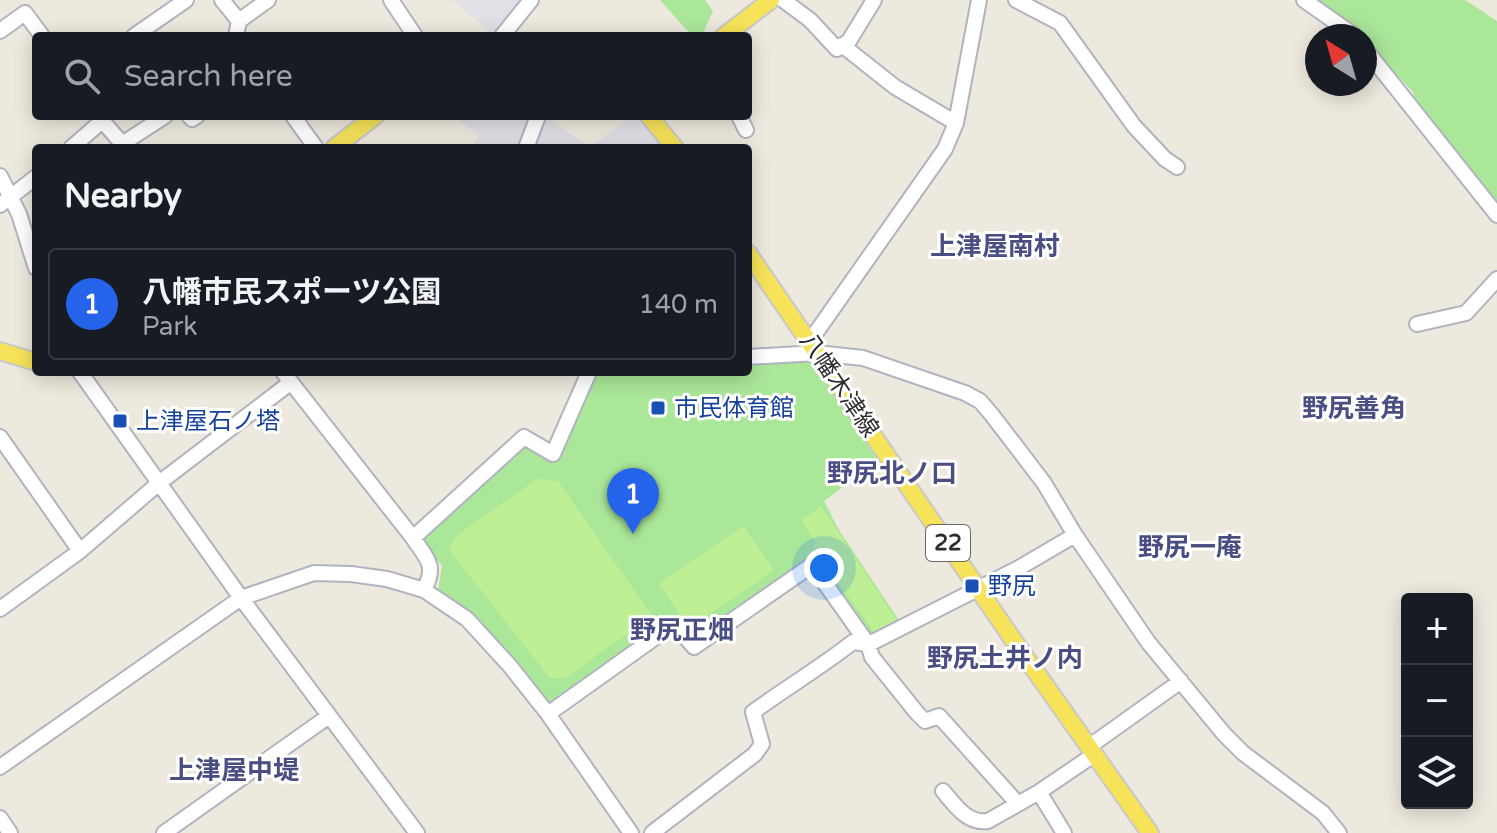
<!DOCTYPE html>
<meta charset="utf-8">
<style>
:root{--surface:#171b24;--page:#242831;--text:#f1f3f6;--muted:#9ea1a6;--line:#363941;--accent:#2563eb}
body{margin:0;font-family:"Varela Round","Noto Sans JP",sans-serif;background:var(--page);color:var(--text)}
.controls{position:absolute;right:24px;bottom:24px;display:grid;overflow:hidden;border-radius:8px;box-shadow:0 4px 20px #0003}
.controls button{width:72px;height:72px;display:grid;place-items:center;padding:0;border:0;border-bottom:2px solid var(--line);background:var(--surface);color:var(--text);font:40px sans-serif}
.compass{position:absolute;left:1305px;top:24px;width:72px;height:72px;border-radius:50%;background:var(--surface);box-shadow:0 4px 20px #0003;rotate:323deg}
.you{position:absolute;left:824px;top:568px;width:28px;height:28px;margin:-20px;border:6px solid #fff;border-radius:50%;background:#1a73e8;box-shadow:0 0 0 12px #1a73e833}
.badge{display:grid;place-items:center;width:52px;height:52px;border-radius:50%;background:var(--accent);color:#fff;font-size:26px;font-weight:700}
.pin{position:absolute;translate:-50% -66px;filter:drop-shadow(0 2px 4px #0008)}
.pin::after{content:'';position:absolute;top:42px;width:28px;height:24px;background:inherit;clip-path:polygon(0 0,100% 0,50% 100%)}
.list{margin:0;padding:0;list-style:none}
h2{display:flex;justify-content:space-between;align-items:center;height:104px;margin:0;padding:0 32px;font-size:34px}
h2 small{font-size:26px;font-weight:400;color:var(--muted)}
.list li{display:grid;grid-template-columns:52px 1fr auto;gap:24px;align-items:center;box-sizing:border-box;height:112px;margin:0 16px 16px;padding:0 16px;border:2px solid var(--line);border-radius:8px}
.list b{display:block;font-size:30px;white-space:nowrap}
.list p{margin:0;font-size:26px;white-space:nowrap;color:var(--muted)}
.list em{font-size:26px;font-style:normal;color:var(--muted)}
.icon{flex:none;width:44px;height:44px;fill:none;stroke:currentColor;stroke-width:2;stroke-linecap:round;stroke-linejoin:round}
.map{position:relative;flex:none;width:1497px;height:833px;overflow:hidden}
.search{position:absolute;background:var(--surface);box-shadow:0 4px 20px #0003;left:32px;top:32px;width:720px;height:88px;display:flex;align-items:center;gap:20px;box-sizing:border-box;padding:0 28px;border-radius:8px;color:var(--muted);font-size:30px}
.panel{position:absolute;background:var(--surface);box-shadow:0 4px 20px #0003;left:32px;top:144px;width:720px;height:232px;border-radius:8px}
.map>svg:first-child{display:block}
.industrial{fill:#e2dfe7}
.green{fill:#abe799}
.pitch{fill:#bfef94}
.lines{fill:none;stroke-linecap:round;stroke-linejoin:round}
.minor-casing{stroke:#b2b3c0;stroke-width:18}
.major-casing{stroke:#c8c8c8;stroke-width:20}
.minor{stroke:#fff;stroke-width:14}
.major{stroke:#f7e35a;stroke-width:16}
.transit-dot{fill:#1a4fb4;stroke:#fff;stroke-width:3}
.labels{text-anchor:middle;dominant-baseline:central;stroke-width:6;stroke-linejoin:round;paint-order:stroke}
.shield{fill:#fff;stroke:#6b6b6b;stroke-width:2}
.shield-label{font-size:22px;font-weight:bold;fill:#2c2c2c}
.street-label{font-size:24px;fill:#2c2c2c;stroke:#fff}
.transit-label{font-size:24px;fill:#164399;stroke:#fff;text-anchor:start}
.neighbourhood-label{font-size:26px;font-weight:bold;fill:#4a4e80;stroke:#fff}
</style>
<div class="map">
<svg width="1497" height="833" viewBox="0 0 1497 833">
<rect width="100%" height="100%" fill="#eee9de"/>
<path class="industrial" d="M 453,0 L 523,0 L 494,36 Z
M 452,116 L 535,116 L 522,148 L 472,148 L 479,135 Z
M 542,116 L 546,116 L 589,147 L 633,116 L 641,116 L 666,148 L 527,148 Z"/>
<path class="green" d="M 660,0 L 705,0 L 713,11 L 702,36 L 692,36 Z
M 1309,0 L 1465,0 L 1497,21 L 1497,210 L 1412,102 L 1414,93 L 1399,77 L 1391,78 L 1365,44 L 1365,36 L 1359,36 Z
M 814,357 L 882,458 L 824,501 L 839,530 L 900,622 L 869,640 L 814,560 L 694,640 L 677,620 L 549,706 L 478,620 L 438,590 L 442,566 L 419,538 L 524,443 L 555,459 L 594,372 L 748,372 L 748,361 Z"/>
<path class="pitch" d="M 537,479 L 558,481 L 652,616 L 565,678 L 550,678 L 449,550 L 456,536 Z
M 821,506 L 897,621 L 876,635 L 813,547 L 817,544 L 801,520 Z
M 743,526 L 774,570 L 689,628 L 659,584 Z"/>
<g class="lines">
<g class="minor-casing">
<path id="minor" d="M 222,0 L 239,21
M 391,0 L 415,36
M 783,0 L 810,20 L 837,49 L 849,41 L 874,0
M 1016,0 L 1060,23 L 1134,126 L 1165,159 L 1177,167
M 1304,0 L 1355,36
M 0,31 L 25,13 L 42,36
M 134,36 L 186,0
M 236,36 L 239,21 L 268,0
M 502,36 L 531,0
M 842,45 L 895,87 L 956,123
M 1365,49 L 1497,215
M 98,116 L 126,148
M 189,116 L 192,119 L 197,116
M 293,116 L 316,148
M 739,116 L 746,130
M 122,144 L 165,116
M 71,148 L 102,121
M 526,148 L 538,116
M 0,176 L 19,214 L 36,268
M 0,205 L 36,177
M 1417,324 L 1466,313 L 1497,279
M 810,341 L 945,149 L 956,123 L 979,0
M 748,357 L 817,353 L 863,358 L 965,393 L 980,401 L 992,415 L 1044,483 L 1075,535 L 1148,642 L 1224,734 L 1243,753 L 1323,813 L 1339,833
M 80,372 L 241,598 L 417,833
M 283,372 L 413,538 C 427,559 437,565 424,590
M 0,437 L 80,551
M 413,538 L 524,437 L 553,454 L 589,372
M 0,609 L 80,551 L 159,483 L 290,383
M 548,714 L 674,624 L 694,647 L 812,565 L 868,644 L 872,657 L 917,713 L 925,721 L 939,716 L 1018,804
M 1090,746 L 1181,681
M 0,767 L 241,598 L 314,573 L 351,574 L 387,579 L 424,590 L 467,619 L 510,666 L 548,714 L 631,833
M 943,791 C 955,805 967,824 988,821 L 1039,792
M 0,818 L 10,833
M 164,833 L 329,716
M 652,833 L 755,754 L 762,744 L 753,712 C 786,688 821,667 853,642 L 868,644 L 875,641 L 1017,569 L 1075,535
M 1064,833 L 1039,792 L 1095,754"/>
</g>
<g class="major-casing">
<path id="major" d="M 724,36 L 771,0
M 649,116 L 675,148
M 334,148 L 375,116
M 748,253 L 1014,641 L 1150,833
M 0,351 L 36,362"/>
</g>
<use href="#minor" class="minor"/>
<use href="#major" class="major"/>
</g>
<g class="transit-dot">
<rect x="650" y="400" width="16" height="16" rx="4"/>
<rect x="112" y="413" width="16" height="16" rx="4"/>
<rect x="964" y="578" width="16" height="16" rx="4"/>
</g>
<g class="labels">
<rect class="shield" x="926" y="525" width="44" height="36" rx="6"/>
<g class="shield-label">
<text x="948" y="543">22</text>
</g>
<g class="street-label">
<text transform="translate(839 385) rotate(56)">八幡木津線</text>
</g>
<g class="transit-label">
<text x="674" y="408">市民体育館</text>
<text x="136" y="421">上津屋石ノ塔</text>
<text x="988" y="586">野尻</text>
</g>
<g class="neighbourhood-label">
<text x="995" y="246">上津屋南村</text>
<text x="1354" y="408">野尻善角</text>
<text x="892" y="473">野尻北ノ口</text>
<text x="1190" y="547">野尻一庵</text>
<text x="682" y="630">野尻正畑</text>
<text x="1005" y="658">野尻土井ノ内</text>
<text x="234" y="770">上津屋中堤</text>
</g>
</g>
</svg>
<div class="controls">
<button>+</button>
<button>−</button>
<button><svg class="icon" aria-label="layers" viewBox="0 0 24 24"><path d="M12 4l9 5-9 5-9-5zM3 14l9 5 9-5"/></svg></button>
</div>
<svg class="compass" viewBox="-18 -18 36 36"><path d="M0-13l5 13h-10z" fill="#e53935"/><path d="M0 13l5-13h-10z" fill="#9ea1a6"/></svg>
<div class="you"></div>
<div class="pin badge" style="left:633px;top:534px">1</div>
<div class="search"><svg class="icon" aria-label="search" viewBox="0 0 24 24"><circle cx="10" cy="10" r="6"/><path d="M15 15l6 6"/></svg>Search here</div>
<section class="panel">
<h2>Nearby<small></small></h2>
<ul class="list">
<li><span class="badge">1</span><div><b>八幡市民スポーツ公園</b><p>Park</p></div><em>140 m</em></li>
</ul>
</section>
</div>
